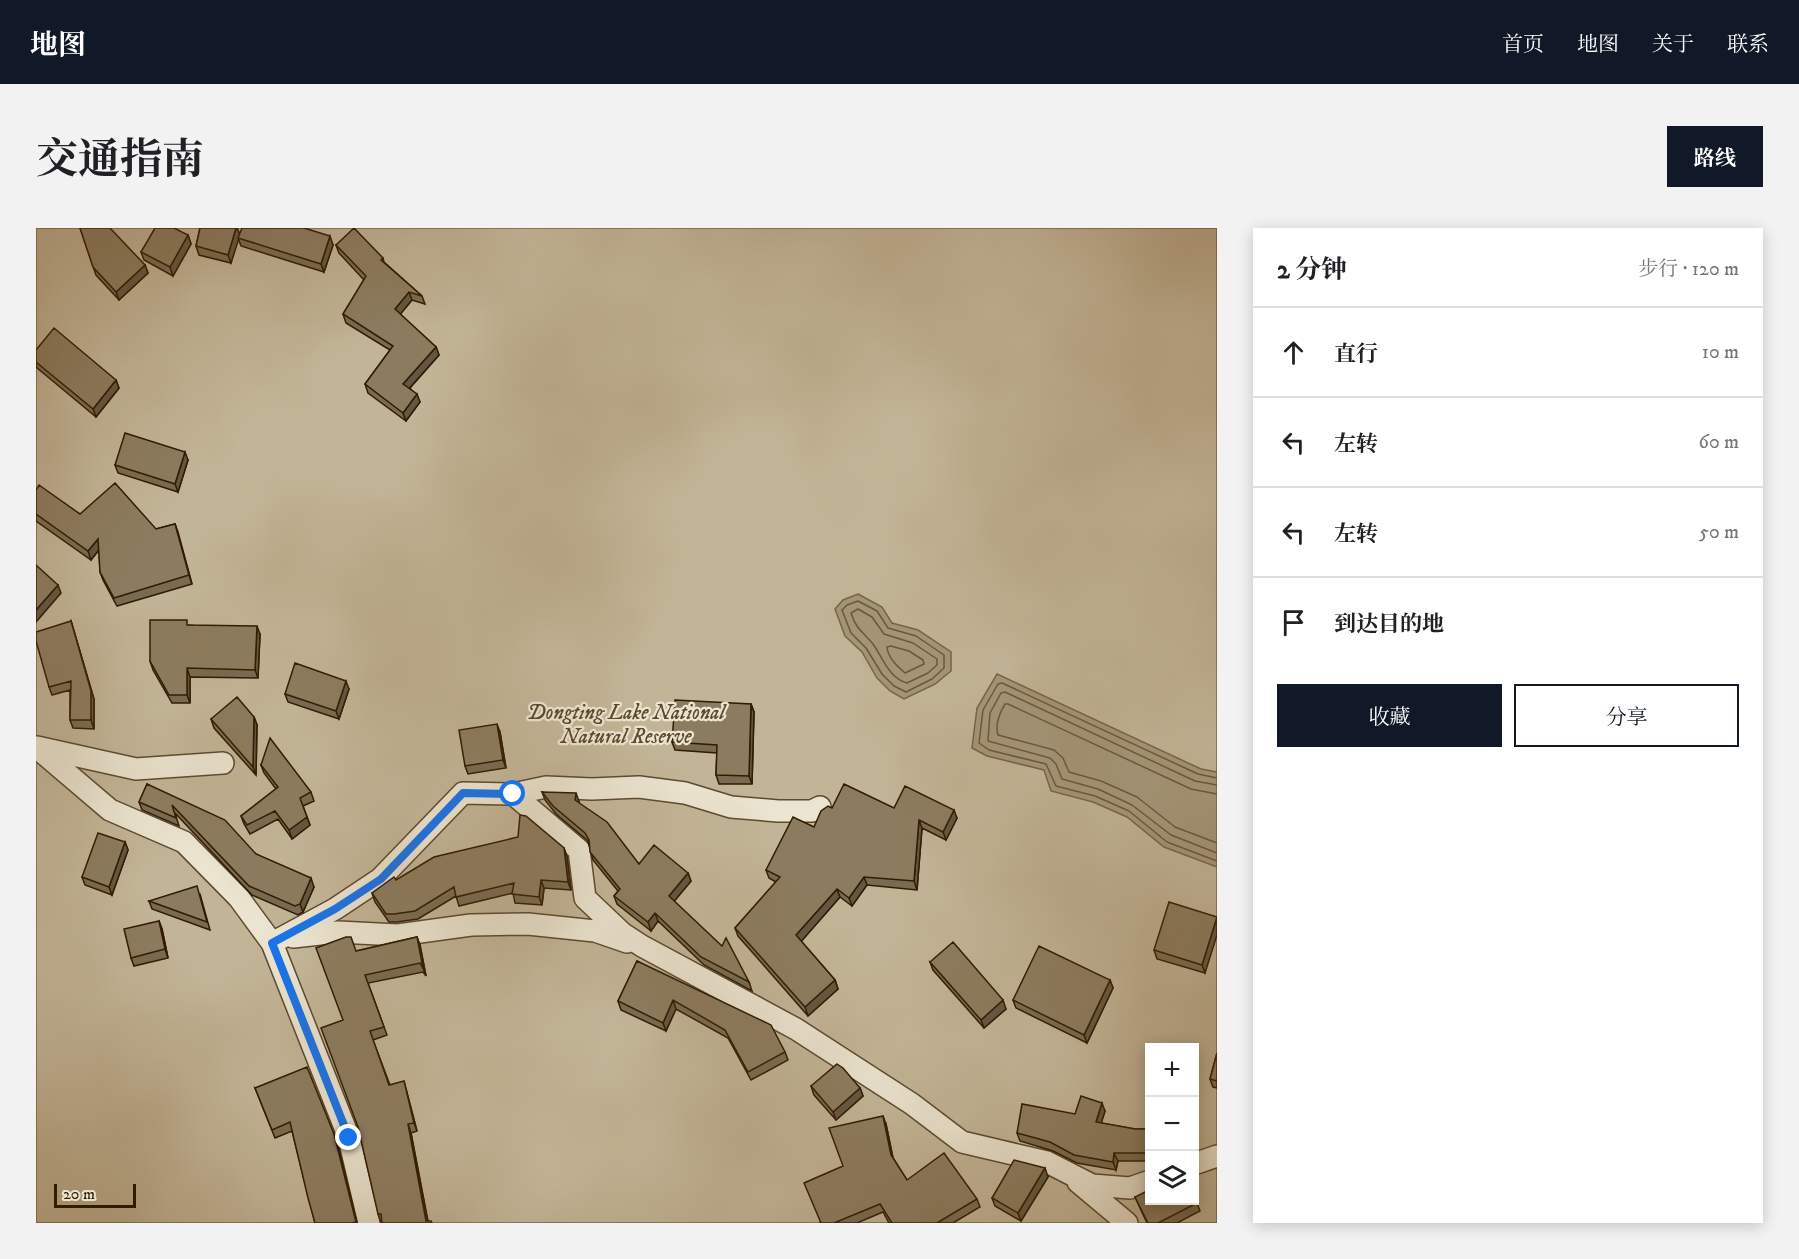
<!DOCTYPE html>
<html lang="zh">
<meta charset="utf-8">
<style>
:root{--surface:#fff;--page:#f2f2f2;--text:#202124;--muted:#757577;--line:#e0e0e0;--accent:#111827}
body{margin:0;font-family:"IM FELL DW Pica","Noto Serif SC",serif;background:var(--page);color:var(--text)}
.controls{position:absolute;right:18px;bottom:18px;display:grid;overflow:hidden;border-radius:0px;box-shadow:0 3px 15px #0003}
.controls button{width:54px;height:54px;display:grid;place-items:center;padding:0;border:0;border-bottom:2px solid var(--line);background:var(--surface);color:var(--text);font:30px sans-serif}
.scale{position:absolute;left:18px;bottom:15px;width:82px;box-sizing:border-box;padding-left:6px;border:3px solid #311b01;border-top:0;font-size:16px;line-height:21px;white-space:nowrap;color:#311b01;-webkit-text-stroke:4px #ebe4d0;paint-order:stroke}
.stop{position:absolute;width:18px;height:18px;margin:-14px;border:4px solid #1a73e8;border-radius:50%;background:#fff}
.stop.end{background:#1a73e8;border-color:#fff;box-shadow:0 2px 6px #0008}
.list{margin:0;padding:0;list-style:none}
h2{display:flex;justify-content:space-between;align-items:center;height:78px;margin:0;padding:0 24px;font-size:26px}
h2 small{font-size:20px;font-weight:400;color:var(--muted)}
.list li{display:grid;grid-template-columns:39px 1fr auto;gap:18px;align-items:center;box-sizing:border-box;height:90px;padding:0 24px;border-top:2px solid var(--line)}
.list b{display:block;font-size:22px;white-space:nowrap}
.list em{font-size:20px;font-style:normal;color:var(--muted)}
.actions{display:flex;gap:12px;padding:18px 24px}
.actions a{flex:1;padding:14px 0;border:2px solid var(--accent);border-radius:0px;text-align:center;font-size:21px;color:var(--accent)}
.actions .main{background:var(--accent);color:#fff}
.icon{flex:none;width:33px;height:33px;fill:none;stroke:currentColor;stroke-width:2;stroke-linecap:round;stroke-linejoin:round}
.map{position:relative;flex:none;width:1181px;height:995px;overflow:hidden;border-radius:0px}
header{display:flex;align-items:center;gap:36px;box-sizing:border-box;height:84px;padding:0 30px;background:var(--accent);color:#fff}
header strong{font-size:28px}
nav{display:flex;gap:33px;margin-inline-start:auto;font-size:21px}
.intro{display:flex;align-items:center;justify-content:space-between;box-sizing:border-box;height:144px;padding:0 36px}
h1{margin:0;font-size:42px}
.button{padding:15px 27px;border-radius:0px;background:var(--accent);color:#fff;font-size:21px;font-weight:700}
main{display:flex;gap:36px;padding:0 36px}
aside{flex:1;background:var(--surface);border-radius:0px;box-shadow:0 3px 15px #0003}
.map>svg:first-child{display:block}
.green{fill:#c2b597;stroke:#7a684c;stroke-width:1.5;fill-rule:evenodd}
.water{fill:#a49678;stroke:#766548;stroke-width:1.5}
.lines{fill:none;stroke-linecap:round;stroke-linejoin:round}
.shore{stroke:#6a583c;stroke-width:1.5}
.street-casing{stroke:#5d4a2e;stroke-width:24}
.street{stroke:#ebe4d0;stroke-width:21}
.wall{fill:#786b52;stroke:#311b01;stroke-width:1.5}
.shaded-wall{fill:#625742;stroke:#311b01;stroke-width:1.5}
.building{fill:#8c7c5f;stroke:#311b01;stroke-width:1.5}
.route{stroke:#1a73e8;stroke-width:8}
.labels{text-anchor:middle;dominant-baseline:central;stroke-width:4.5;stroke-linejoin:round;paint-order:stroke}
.park-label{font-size:21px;font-style:italic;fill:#5c492e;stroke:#ebe4d0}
</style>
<header>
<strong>地图</strong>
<nav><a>首页</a><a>地图</a><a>关于</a><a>联系</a></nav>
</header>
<div class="intro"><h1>交通指南</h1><a class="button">路线</a></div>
<main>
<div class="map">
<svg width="1181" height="995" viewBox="0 0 1181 995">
<rect width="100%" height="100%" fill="#e0d5b6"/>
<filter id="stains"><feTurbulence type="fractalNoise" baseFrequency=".00333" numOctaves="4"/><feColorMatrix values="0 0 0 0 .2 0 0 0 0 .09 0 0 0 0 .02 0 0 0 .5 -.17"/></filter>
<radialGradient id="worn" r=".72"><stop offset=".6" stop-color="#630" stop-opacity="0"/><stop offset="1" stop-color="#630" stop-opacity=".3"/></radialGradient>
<path class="green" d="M 0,0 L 1181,0 L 1181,995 L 0,995 ZM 1114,820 L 1158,820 L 1158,972 L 1114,972 Z"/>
<path class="water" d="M 822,366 L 846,379 L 856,395 L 882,402 L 915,424 L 915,443 L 899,456 L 868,471 L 854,463 L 841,450 L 826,424 L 809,408 L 799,381 L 807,372 Z
M 961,446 L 1165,541 L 1181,544 L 1181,639 L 1128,619 L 1091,589 L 1057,574 L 1015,563 L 1008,542 L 951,528 L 936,520 L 941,480 Z"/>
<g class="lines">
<path class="shore" d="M 822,373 L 841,383 L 852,400 L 880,408 L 908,427 L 908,440 L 896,451 L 870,464 L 858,458 L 846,446 L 830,420 L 815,405 L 806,382 L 811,377 Z
M 822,381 L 836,389 L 848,406 L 877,415 L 901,431 L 901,437 L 892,445 L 871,455 C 853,450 847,430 837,416 C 827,404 820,401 815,385 Z
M 855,418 L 873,423 L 887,432 L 888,436 L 869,445 C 861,438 852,430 851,419 Z
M 1181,550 L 1162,546 L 966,455 L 962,456 L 947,482 L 943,515 L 953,522 L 1010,536 L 1020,558 L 1059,568 L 1093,583 L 1131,614 L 1181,633
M 1181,557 L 1159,553 L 969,464 L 965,465 L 954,485 L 952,513 L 1014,530 L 1020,536 L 1026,551 L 1062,561 L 1096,577 L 1135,607 L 1181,625
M 1181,566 L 1155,561 L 972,476 L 969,476 C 963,486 959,497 962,507 L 1018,522 L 1027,530 L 1033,544 L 1065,553 L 1101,569 L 1139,599 L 1181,615"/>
<g class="street-casing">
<path id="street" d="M 0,519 L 74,582 L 148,614 L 203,670 L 236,715 L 313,910 L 333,995
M 1,519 L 100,541 L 187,535
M 477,566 L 510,559 L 556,561 L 603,559 L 649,565 L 695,579 L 742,583 L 776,583 L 784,579
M 257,709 L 302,704 L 362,707 L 435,697 L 492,696 L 559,703 L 591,714
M 236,715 L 299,681 L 344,651 L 427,565 L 477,566 L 543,622 L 549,670 L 586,705 L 606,718 L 760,801 L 876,876 L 926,914 L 1011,934 L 1056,957 L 1094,960 L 1114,953
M 1158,936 L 1181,928
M 1042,954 L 1091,995"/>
</g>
<use href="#street" class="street"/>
</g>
<path class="wall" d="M 44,0 L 109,37 L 112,45 L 83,72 L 60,47 Z
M 164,0 L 201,0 L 204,7 L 297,17 L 288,44 L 205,18 L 202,10 L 195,35 L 163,27 L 160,18 Z
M 152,7 L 155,16 L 137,48 L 108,32 L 105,24 Z
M 300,17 L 347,30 L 348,34 L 386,68 L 389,76 L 376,72 L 364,86 L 400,119 L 403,127 L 374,160 L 384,174 L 370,193 L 332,165 L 329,156 L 354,122 L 310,95 L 307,86 L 328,52 L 303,25 Z
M 0,122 L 80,152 L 83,160 L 60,189 L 0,139 Z
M 152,232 L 142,264 L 82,245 L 79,237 Z
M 0,262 L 44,286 L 120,301 L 139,296 L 156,356 L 81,378 L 67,352 L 64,344 L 63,322 L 55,332 L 0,293 Z
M 35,393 L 58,471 L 58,501 L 37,500 L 34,492 L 34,462 L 16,467 L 13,459 Z
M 153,397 L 224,406 L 222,450 L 154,449 L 154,475 L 136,475 L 117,442 L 114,433 Z
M 313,461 L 303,491 L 252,474 L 249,466 Z
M 715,476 L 718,484 L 716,556 L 683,556 L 680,547 L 681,525 L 639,522 L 636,514 Z
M 218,489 L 221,497 L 220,547 L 178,500 L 175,491 Z
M 464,504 L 470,540 L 432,546 L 429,538 Z
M 225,537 L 275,564 L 278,573 L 267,578 L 274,597 L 256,611 L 242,591 L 214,606 L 208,596 L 205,588 L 240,561 L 228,545 Z
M 111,556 L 220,626 L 278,659 L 267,684 L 262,687 L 216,667 L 139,585 L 143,598 L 106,582 L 103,574 Z
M 506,564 L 543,573 L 543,575 L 603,636 L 652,645 L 655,653 L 638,673 L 713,754 L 716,763 L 668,737 L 622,693 L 615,703 L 581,676 L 578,668 L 582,663 L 557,632 L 552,613 L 520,586 L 509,572 Z
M 796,580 L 858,580 L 921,590 L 910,612 L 886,600 L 881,662 L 831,657 L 816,678 L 804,669 L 765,713 L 799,752 L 802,761 L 772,788 L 702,708 L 699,700 L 740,654 L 733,650 L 730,642 L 778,599 Z
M 89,614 L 92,622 L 76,667 L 49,657 L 46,649 Z
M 528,620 L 531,629 L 535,662 L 508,660 L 506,677 L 479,675 L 477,665 L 423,678 L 420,668 L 382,691 L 361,694 L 353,694 L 339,674 L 336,665 L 360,652 Z
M 164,666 L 174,702 L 116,681 L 113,673 Z
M 1181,689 L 1169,745 L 1121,731 L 1118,722 Z
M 123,693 L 126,701 L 132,730 L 98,738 L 95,730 Z
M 381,709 L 384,717 L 390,748 L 387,744 L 332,755 L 351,807 L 337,812 L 354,857 L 370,861 L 381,903 L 375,905 L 392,993 L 396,995 L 345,995 L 342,986 L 320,723 Z
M 601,733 L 749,824 L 752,832 L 715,852 L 692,810 L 640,781 L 630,803 L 585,782 L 582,773 Z
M 894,734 L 970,781 L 948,800 L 897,742 Z
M 1074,752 L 1077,760 L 1051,815 L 980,780 L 977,772 Z
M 1181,825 L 1181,860 L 1177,859 L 1174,851 Z
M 775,858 L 824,860 L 827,868 L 800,892 L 778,867 Z
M 219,860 L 301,914 L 321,995 L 279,995 L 256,903 L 239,910 Z
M 1069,883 L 1065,895 L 1099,901 L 1113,901 L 1113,933 L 1082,933 L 1080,942 L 1041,935 L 1017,923 L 984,913 L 981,905 L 1039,886 Z
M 850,896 L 857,930 L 871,952 L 941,971 L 944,979 L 917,995 L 853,995 L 847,984 L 821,995 L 784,995 L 807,938 Z
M 1012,949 L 985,993 L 959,978 L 956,970 Z
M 1099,969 L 1161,975 L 1164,983 L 1141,995 L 1111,995 Z"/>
<path class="shaded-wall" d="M 200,0 L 201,0 L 204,7 L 195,35 L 192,27 Z
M 152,7 L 155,16 L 137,48 L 134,39 Z
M 294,8 L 297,17 L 288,44 L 285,36 Z
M 109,37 L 112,45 L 83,72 L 80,64 Z
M 373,64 L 376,72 L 362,89 L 359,81 Z
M 400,119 L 403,127 L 370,164 L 367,156 Z
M 80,152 L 83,160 L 60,189 L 57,181 Z
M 381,166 L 384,174 L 370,193 L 367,185 Z
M 149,224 L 152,232 L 142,264 L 139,256 Z
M 139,296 L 142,304 L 156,356 L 153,347 Z
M 62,311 L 65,319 L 55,332 L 52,323 Z
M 22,357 L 25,365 L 0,394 L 0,382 Z
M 35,393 L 58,471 L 58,501 L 55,492 Z
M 221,398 L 224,406 L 222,450 L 219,442 Z
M 151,440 L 154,449 L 154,475 L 151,467 Z
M 310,453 L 313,461 L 303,491 L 300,483 Z
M 715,476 L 718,484 L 716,556 L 713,548 Z
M 218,489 L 221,497 L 220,547 L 217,539 Z
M 461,496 L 464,504 L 470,540 L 467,532 Z
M 540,565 L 543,573 L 542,581 L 539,572 Z
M 918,582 L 921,590 L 910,612 L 907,604 Z
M 271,589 L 274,597 L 256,611 L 253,602 Z
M 883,592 L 886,600 L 881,662 L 878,653 Z
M 89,614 L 92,622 L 76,667 L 73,659 Z
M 528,620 L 531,629 L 535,662 L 532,654 Z
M 652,645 L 655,653 L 636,676 L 633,668 Z
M 828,649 L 831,657 L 816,678 L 813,670 Z
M 275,650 L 278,659 L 267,684 L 264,676 Z
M 505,652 L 508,660 L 506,677 L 503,669 Z
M 801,661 L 804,669 L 763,716 L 760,707 Z
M 619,685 L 622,693 L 615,703 L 612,694 Z
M 1181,689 L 1181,707 L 1169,745 L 1166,737 Z
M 123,693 L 126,701 L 132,730 L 129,721 Z
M 381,709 L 384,717 L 390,748 L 387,740 Z
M 799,752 L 802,761 L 772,788 L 769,779 Z
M 1074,752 L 1077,760 L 1051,815 L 1048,807 Z
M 637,772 L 640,781 L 630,803 L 627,795 Z
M 967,772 L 970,781 L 948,800 L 945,792 Z
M 368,853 L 370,861 L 381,903 L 378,895 Z
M 824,860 L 827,868 L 800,892 L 797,884 Z
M 1066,875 L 1069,883 L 1063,902 L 1060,894 Z
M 847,888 L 850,896 L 858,935 L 855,927 Z
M 372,896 L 375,905 L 392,995 L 391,995 Z
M 298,906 L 301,914 L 321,995 L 320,994 Z
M 1078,925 L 1082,933 L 1080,942 L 1077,934 Z
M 1009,940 L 1012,949 L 985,993 L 982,985 Z"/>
<path class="building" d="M 44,0 L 74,0 L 109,37 L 80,64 L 57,39 Z
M 119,0 L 138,0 L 152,7 L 134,39 L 105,24 Z
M 164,0 L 200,0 L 192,27 L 160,18 Z
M 206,0 L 268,0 L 294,8 L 285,36 L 202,10 Z
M 318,0 L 347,30 L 345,32 L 386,68 L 373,64 L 359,81 L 400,119 L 367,156 L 381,166 L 367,185 L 329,156 L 357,118 L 307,86 L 330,48 L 300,17 Z
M 18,100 L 80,152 L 57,181 L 0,134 L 0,122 Z
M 89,205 L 149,224 L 139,256 L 79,237 Z
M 79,255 L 120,301 L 139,296 L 153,347 L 78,370 L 64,344 L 62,311 L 52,323 L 0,286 L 0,262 L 3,257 L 44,286 Z
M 0,337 L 22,357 L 0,382 Z
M 114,392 L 151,392 L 151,397 L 221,398 L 219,442 L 151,440 L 151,467 L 133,467 L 114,433 Z
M 35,393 L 55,463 L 55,492 L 34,492 L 35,453 L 13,459 L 0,413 L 0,404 Z
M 259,435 L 310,453 L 300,483 L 249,466 Z
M 201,469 L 218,489 L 217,539 L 175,491 Z
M 639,472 L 715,476 L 713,548 L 680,547 L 681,517 L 636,514 Z
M 461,496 L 467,532 L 429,538 L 423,502 Z
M 234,510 L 275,564 L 264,570 L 271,589 L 253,602 L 239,583 L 211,597 L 205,588 L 242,559 L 225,537 Z
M 111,556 L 189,592 L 220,626 L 275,650 L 264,676 L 259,678 L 213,658 L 136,577 L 140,590 L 103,574 Z
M 808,556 L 858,580 L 869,558 L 918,582 L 907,604 L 883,592 L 878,653 L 828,649 L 813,670 L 801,661 L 760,707 L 799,752 L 769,779 L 699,700 L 744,649 L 730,642 L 757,589 L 778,599 L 785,583 L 792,578 L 796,580 Z
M 506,564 L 540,565 L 539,572 L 571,594 L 603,636 L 618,617 L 652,645 L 633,668 L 686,718 L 690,710 L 713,754 L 665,729 L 619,685 L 612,694 L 578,668 L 584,661 L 554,624 L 553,612 L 549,605 L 517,578 Z
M 484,587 L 490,588 L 528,620 L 532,654 L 505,652 L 503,669 L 476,666 L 478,655 L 420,669 L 418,659 L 379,683 L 358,686 L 350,686 L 336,665 L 358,649 L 360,652 L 398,629 L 482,609 Z
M 62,605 L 89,614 L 73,659 L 46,649 Z
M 161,658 L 171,694 L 113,673 Z
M 1133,674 L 1181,689 L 1166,737 L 1118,722 Z
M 123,693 L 129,721 L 95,730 L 88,701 Z
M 310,709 L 315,709 L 320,723 L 381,709 L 387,740 L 384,735 L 329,747 L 348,799 L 334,803 L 353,857 L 368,853 L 378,895 L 372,896 L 390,993 L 395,993 L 396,995 L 346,995 L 345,986 L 342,986 L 322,899 L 285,800 L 307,792 L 280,720 Z
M 917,714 L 967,772 L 945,792 L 894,734 Z
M 1003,718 L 1074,752 L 1048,807 L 977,772 Z
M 601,733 L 735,797 L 749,824 L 712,844 L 689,802 L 637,772 L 627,795 L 582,773 Z
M 1181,825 L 1181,853 L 1174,851 Z
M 801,836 L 807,840 L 824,860 L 797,884 L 775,858 Z
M 271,839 L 298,906 L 320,994 L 315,995 L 279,995 L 272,970 L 254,894 L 236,902 L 219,860 Z
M 1045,868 L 1066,875 L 1060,894 L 1099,901 L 1113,901 L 1113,925 L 1078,925 L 1077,934 L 1038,927 L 1014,914 L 981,905 L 986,876 L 1039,886 Z
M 847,888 L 855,927 L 871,952 L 908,925 L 941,971 L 901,995 L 856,995 L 844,976 L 798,995 L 785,995 L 768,955 L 807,938 L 793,900 Z
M 978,932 L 1009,940 L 982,985 L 956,970 Z
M 1113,962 L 1113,972 L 1158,972 L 1158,971 L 1161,975 L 1122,995 L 1112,995 L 1099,969 Z"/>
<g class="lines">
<path class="route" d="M 313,910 L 236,715 L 299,681 L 345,651 L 427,565 L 477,566"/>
</g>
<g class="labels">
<g class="park-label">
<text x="590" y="485">Dongting Lake National<tspan x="590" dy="24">Natural Reserve</tspan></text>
</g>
</g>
<rect width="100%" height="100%" filter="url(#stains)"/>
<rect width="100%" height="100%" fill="url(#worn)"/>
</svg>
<div class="controls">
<button>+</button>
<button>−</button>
<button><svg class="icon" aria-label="layers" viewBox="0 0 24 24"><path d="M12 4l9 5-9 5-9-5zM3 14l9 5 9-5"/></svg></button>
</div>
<div class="scale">20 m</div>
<div class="stop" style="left:477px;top:566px"></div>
<div class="stop end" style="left:313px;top:910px"></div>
</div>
<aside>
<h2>2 分钟<small>步行 · 120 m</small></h2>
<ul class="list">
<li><svg class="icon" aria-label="ahead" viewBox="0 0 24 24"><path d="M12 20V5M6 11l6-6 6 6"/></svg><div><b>直行</b></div><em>10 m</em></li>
<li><svg class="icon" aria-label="left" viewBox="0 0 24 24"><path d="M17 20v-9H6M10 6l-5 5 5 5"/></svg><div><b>左转</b></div><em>60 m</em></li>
<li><svg class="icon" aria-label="left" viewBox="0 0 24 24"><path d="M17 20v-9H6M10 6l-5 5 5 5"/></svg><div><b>左转</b></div><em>50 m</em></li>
<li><svg class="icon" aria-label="arrive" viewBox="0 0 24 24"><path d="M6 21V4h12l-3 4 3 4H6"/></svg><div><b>到达目的地</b></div></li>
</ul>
<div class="actions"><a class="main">收藏</a><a>分享</a></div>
</aside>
</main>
